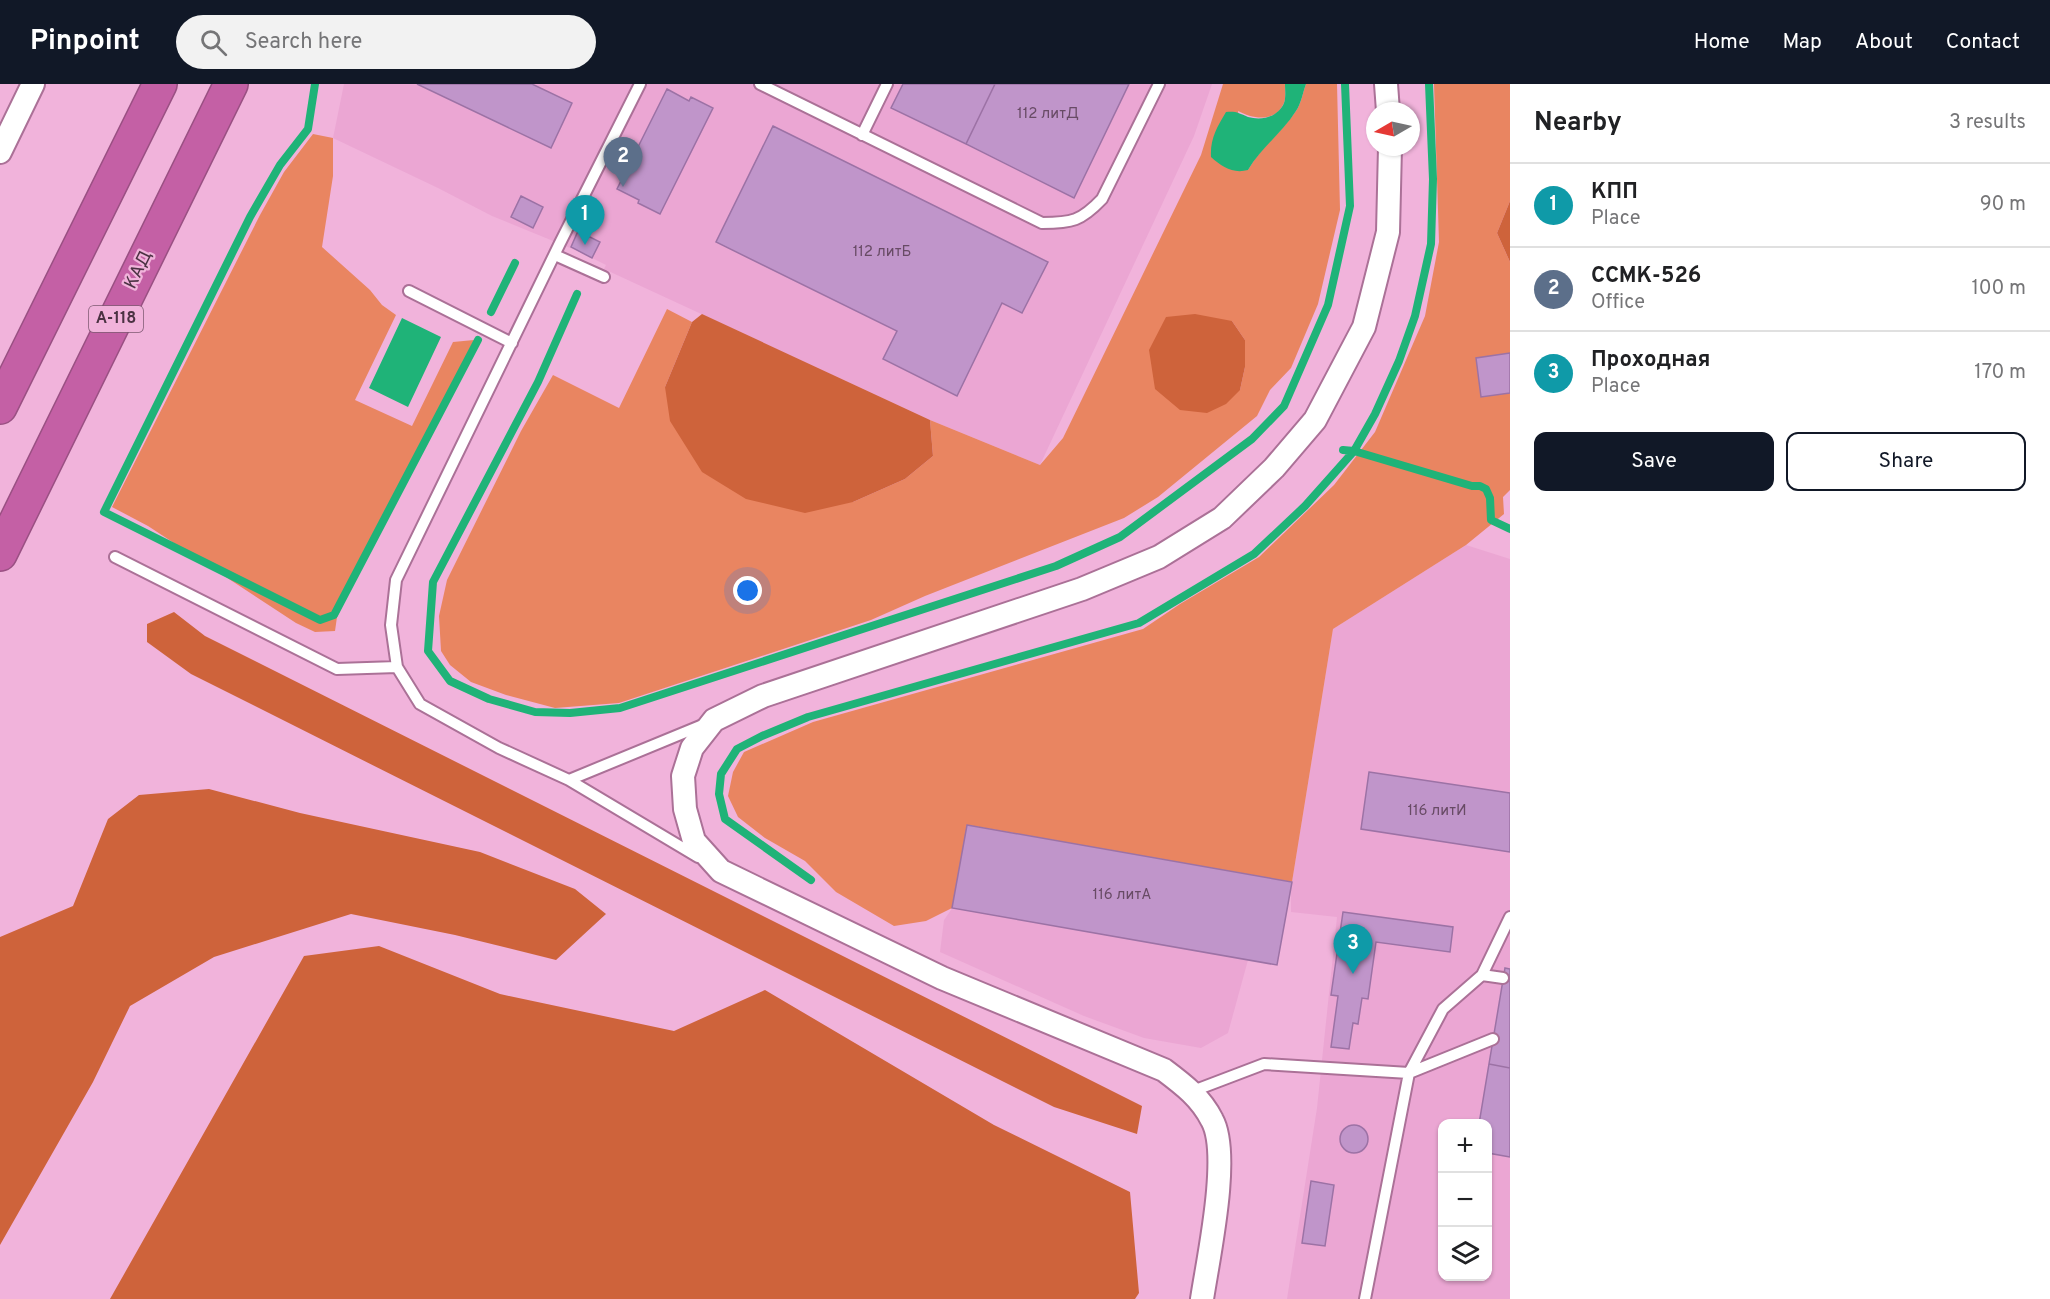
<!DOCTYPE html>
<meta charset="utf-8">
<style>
:root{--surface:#fff;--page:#f2f2f2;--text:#202124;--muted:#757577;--line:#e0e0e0;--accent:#111827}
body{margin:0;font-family:Overpass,sans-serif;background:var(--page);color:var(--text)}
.controls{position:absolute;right:18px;bottom:18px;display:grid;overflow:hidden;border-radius:12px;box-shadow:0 2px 4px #0004}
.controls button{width:54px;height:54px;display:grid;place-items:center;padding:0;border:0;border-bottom:2px solid var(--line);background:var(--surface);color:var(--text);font:30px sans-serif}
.compass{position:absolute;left:1366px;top:18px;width:54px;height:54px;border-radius:50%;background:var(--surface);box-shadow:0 2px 4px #0004;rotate:261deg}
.you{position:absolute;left:748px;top:507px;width:21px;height:21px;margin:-15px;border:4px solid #fff;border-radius:50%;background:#1a73e8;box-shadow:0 0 0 9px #1a73e833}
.badge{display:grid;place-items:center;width:39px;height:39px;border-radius:50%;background:var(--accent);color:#fff;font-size:20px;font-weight:700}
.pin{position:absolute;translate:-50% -50px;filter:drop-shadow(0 2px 3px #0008)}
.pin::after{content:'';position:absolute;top:32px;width:21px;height:18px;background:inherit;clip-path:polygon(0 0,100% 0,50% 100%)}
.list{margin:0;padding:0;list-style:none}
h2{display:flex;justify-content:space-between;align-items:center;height:78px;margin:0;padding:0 24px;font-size:26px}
h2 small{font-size:20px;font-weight:400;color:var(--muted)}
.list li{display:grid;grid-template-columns:39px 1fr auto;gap:18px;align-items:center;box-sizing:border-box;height:84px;padding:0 24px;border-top:2px solid var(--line)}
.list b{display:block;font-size:22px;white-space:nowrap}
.list p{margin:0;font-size:20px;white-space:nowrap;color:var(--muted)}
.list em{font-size:20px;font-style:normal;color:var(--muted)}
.actions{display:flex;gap:12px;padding:18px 24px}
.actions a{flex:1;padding:14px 0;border:2px solid var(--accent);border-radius:12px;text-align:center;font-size:21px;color:var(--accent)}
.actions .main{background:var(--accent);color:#fff}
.icon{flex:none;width:33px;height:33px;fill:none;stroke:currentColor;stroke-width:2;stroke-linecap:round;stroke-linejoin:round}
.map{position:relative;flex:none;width:1510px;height:1215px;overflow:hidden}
header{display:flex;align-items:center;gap:36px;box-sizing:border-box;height:84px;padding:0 30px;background:var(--accent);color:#fff}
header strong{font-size:28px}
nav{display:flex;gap:33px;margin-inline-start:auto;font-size:21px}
.search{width:420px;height:54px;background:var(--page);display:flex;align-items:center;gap:15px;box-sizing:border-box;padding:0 21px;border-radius:33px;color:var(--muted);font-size:22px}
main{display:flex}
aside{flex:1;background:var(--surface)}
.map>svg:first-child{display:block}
.built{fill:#eba6d3;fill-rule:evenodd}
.green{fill:#e98561;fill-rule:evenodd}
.forest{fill:#ce633b}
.water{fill:#1fb378}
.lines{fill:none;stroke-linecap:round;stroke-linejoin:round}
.stream{stroke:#1fb378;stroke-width:8}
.building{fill:#c095ca;stroke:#9c72a5;stroke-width:1.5}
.lane-casing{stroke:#ab7197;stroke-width:14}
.street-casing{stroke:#ab7197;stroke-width:26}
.highway-casing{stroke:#9a5083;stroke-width:36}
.lane{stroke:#fff;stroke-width:10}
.street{stroke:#fff;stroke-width:22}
.highway{stroke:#c460a5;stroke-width:33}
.labels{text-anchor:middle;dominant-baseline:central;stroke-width:4.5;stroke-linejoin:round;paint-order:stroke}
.number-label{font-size:15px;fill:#684b65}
.shield{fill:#f1b3db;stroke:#7d5971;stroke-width:1.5}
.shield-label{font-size:16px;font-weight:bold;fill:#4b3243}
.street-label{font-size:18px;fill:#4b3243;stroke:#f1b3db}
</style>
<header>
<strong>Pinpoint</strong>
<div class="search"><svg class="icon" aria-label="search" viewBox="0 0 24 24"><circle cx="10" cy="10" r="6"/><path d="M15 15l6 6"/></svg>Search here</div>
<nav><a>Home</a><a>Map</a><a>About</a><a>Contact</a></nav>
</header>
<main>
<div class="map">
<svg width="1510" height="1215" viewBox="0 0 1510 1215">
<rect width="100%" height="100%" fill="#f1b3db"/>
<path class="built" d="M 344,0 L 1212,0 L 1194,52 L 1040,381 L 930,336 L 604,185 L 606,181 L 580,168 L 492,132 L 438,104 L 333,54 Z
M 1466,461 L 1510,475 L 1510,1215 L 1287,1215 L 1317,1024 L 1337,833 L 1291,828 L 1291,805 L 1277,881 L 1248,876 L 1228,949 L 1201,964 L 1144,954 L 1084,932 L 940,868 L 944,836 L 953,823 L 967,741 L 1292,798 L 1333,545 ZM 1442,1040 L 1488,1040 L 1488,1192 L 1442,1192 Z"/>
<path class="green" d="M 1223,0 L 1285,0 C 1285,6 1286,14 1284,19 C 1275,39 1253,35 1238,27 L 1248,86 C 1261,63 1282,48 1296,27 C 1301,20 1303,8 1306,0 L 1337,0 L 1340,126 L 1318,220 L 1291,284 L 1270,306 L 1257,332 L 1158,413 L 1124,434 L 925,512 L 871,536 L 619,619 L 555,624 L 506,611 L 471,598 L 450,581 L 441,567 L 439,532 L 447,496 L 521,347 L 553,291 L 619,324 L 667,225 L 692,238 L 665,303 L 853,418 L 905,395 L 933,372 L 930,336 L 1040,381 L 1063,354 L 1201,71 ZM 1232,237 L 1245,256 L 1245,283 L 1240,306 Z
M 1434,0 L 1510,0 L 1510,117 L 1497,149 L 1510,178 L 1510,406 L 1503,413 L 1504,430 L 1466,461 L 1333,545 L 1292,798 L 968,741 L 952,824 L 926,837 L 894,842 L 836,808 L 805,777 L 765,754 L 738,733 L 728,712 L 733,688 L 744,668 L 813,638 L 1143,545 L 1180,520 L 1259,473 L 1334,401 L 1375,348 L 1425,232 L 1439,158 Z
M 313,50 L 333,54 L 333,92 L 322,163 L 370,206 L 382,221 L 396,231 L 355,316 L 412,342 L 453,258 L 474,256 L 337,533 L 335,547 L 315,548 L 296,539 L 148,442 L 112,423 L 260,131 L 284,88 Z"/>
<path class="forest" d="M 1510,117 L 1510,178 L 1497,149 Z
M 702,230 L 930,336 L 933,372 L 905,395 L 853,418 L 805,429 L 746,415 L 702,388 L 670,337 L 665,303 L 692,238 Z
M 1195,230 L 1232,237 L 1245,256 L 1245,283 L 1240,306 L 1226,320 L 1207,329 L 1180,326 L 1155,305 L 1149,266 L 1166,233 Z
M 174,528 L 205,552 L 1142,1022 L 1137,1050 L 1054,1023 L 191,590 L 147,558 L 147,540 Z
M 209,705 L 300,729 L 480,768 L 575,805 L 606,830 L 556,876 L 455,851 L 351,830 L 214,873 L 130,922 L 93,998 L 0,1161 L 0,853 L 73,822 L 108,735 L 139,711 Z
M 379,862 L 500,910 L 674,947 L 765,906 L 994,1041 L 1130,1108 L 1139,1209 L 1135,1215 L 110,1215 L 304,872 Z"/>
<path class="water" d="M 1285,0 L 1306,0 C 1303,8 1301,20 1296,27 C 1282,49 1261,64 1248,86 C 1233,90 1222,83 1211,73 C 1210,55 1217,43 1226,28 C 1236,27 1239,29 1248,33 C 1262,37 1278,33 1284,19 C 1286,14 1285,5 1285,0 Z
M 402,234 L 441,253 L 408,323 L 369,304 Z"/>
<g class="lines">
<path class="stream" d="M 315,0 L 308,45 L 280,81 L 250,133 L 104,428 L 320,536 L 334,531 L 478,256
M 577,210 L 538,298 L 433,498 L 428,567 L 450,597 L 489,615 L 535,628 L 570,629 L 620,624 L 1056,482 L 1120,453 L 1252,355 L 1284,322 L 1328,221 L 1350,122 L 1345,0
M 491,228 L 515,179
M 1343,366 L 1354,367 L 1472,402 L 1480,402 L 1486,405 L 1490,414 L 1491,436 L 1510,445
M 811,796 L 725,735 L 719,710 L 721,690 L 737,665 L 762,652 L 808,633 L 1139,539 L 1254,470 L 1305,422 L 1354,367 L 1375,330 L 1399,277 L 1415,232 L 1431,160 L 1433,95 L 1429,0"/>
</g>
<path class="building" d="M 417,0 L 532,0 L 572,19 L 551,64 Z
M 903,0 L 995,0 L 966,60 L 891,24 Z
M 995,0 L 1129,0 L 1074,114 L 966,60 Z
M 667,5 L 689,17 L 691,13 L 713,24 L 660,130 L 638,119 L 639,116 L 617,105 Z
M 773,42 L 1048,178 L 1022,229 L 1002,219 L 957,312 L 883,275 L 897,247 L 716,158 Z
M 521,112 L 543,123 L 533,144 L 511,133 Z
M 578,147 L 600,158 L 592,174 L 571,163 Z
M 1510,269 L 1510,309 L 1481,313 L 1476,274 Z
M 1369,688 L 1510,709 L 1510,768 L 1361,745 Z
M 967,741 L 1292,798 L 1277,881 L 952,824 Z
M 1343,828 L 1453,843 L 1450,868 L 1376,858 L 1368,915 L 1362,914 L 1358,940 L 1353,939 L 1349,965 L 1331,963 L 1338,912 L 1331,911 Z
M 1505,884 L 1510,885 L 1510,984 L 1489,980 Z
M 1489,980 L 1510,984 L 1510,1073 L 1488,1069 L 1488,1040 L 1479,1040 Z
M1340 1055a14 14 0 1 1 28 0a14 14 0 1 1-28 0Z
M 1311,1097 L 1334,1101 L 1325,1162 L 1302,1159 Z"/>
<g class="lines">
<g class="lane-casing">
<path id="lane" d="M 640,0 L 560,159 L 396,496 L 391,541 L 397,583 L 420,620 L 499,664 L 569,696 L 698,773
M 760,0 L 1042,139 C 1072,139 1081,137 1102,115 L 1159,0
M 862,51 L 887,0
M 555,171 L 604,193
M 409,207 L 512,259
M 115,473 L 337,585 L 397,583
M 569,696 L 705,640
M 1482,891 L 1503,894
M 1193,1007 L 1264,980 L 1409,989 L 1493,955
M 1365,1215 L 1409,989 L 1443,925 L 1482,891 L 1510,833"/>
</g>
<g class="street-casing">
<path id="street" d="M 1386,0 L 1388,27
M 0,68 L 33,0
M 1202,1215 C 1208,1175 1231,1070 1212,1036 C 1201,1014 1184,1001 1164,986 L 942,894 L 721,787 L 694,757 L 685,725 L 683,692 L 692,664 L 714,636 L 763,612 L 1082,505 L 1159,473 L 1222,434 L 1274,384 L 1315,336 L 1364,243 L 1388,148 L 1390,63"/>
</g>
<g class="highway-casing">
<path id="highway" d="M 0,323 L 160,0
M 0,470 L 231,0"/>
</g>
<use href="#lane" class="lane"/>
<use href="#street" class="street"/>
<use href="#highway" class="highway"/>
</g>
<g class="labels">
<g class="number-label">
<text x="1048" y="30">112 литД</text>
<text x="882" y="168">112 литБ</text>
<text x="1437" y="727">116 литИ</text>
<text x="1122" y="811">116 литА</text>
</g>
<rect class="shield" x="89" y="222" width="54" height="26" rx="4.5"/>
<g class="shield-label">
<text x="116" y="235">А-118</text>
</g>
<g class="street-label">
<text transform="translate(139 186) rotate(-64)">КАД</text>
</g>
</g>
</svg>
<div class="controls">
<button>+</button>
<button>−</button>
<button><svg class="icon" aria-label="layers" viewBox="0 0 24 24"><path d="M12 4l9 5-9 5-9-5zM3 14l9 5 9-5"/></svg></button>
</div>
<svg class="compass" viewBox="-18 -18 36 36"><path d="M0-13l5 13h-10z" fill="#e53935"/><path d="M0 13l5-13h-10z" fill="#757577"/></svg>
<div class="you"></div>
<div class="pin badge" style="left:585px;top:161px;background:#0f9aa8">1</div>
<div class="pin badge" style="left:623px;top:103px;background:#5c6f8a">2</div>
<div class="pin badge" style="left:1353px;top:890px;background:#0f9aa8">3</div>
</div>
<aside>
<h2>Nearby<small>3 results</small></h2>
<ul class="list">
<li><span class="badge" style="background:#0f9aa8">1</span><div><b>КПП</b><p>Place</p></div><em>90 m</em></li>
<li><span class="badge" style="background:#5c6f8a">2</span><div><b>ССМК-526</b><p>Office</p></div><em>100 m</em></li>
<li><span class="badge" style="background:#0f9aa8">3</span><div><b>Проходная</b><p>Place</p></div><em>170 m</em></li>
</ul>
<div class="actions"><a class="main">Save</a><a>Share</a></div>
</aside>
</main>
